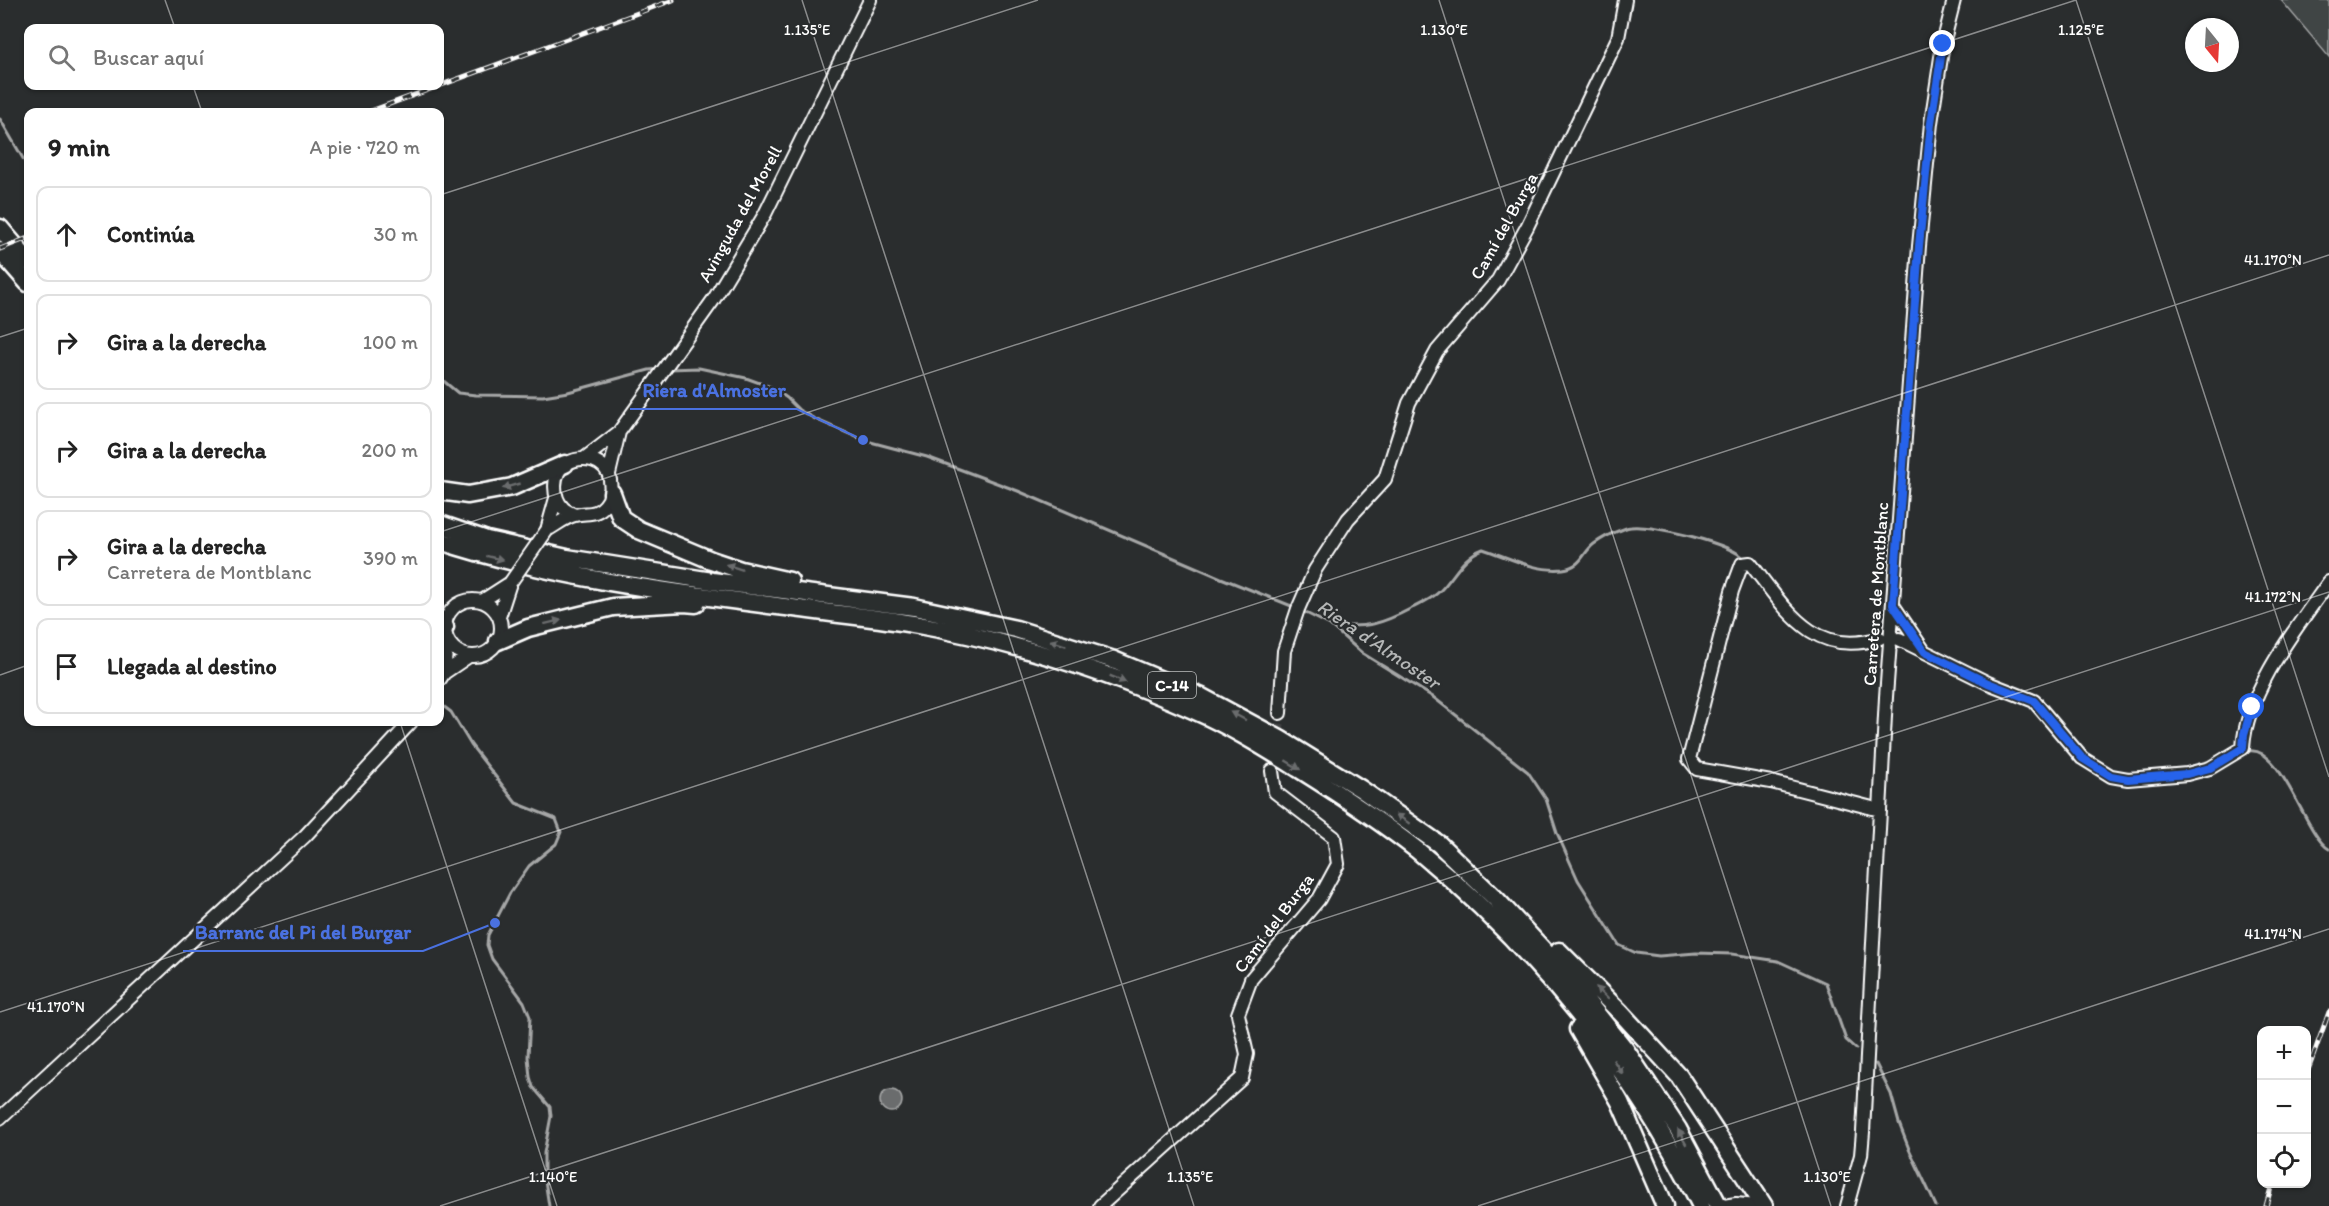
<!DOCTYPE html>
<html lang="es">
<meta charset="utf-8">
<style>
:root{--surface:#fff;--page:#f6f6f6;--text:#222;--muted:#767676;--line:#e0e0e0}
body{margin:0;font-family:Itim,sans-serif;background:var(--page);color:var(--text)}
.controls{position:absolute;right:18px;bottom:18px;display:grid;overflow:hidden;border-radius:12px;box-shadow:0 2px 4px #0004}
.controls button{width:54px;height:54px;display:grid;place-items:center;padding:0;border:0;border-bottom:2px solid var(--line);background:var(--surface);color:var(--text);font:30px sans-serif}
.compass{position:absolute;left:2185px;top:18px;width:54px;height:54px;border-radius:50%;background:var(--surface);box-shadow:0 2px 4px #0004;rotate:162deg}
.stop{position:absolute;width:18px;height:18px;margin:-14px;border:4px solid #2563eb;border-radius:50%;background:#fff}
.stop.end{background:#2563eb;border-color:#fff;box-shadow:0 2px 6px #0008}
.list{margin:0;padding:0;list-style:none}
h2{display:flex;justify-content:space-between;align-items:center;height:78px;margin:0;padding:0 24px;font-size:26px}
h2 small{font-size:20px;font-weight:400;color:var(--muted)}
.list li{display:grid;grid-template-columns:39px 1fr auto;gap:18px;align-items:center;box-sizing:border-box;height:96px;margin:0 12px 12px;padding:0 12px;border:2px solid var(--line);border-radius:12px}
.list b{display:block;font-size:22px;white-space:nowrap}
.list p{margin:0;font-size:20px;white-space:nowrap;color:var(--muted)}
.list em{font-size:20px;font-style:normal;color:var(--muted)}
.icon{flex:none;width:33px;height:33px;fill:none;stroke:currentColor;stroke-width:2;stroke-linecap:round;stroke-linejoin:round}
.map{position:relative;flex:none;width:2329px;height:1206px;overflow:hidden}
.search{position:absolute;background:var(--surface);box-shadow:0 2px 4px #0004;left:24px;top:24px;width:420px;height:66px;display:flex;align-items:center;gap:15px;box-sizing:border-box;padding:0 21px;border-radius:12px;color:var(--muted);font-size:22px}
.panel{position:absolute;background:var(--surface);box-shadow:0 2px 4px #0004;left:24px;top:108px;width:420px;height:618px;border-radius:12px}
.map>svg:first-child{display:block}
.green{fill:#414445;stroke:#a0a2a2;stroke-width:1.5}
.water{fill:#6a6c6d;stroke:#a6a7a7;stroke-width:1.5}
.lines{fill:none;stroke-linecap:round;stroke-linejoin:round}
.stream{stroke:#a6a7a7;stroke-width:3}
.minor-tunnel{stroke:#3f4243;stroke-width:12;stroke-dasharray:12 6;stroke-linecap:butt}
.minor-casing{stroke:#fff;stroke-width:16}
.highway-casing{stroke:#fff;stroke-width:21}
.minor{stroke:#2a2d2e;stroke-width:12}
.highway{stroke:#2a2d2e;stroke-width:16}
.rail-casing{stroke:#fff;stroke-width:5}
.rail{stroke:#2a2d2e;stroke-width:3;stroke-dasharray:9;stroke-linecap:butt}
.minor-bridge-casing{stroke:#fff;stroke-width:16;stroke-linecap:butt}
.minor-bridge{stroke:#2a2d2e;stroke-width:12}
.oneway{fill:#6a6c6d}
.route{stroke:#2563eb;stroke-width:8}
.ticks{fill:none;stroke:#fff;stroke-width:1.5;stroke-opacity:0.45}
.labels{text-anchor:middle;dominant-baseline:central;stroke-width:4.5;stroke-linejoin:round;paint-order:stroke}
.shield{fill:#2a2d2e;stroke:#bfc0c0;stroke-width:1.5}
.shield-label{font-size:16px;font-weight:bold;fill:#fff}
.street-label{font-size:18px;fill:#fff;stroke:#2a2d2e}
.water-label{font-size:20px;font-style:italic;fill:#b4b6b6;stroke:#2a2d2e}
.ticks-label{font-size:15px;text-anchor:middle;fill:#fff;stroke:#2a2d2e;stroke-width:4.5;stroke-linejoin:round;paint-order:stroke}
.leader{fill:none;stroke:#4a71e0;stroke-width:2}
.callout-dot{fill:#4a71e0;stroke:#2a2d2e;stroke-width:2}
.callout-label{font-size:20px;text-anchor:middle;font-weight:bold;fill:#4a71e0;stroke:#2a2d2e;stroke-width:4.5;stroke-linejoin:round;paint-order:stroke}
</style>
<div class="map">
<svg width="2329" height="1206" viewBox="0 0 2329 1206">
<rect width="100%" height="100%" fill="#2a2d2e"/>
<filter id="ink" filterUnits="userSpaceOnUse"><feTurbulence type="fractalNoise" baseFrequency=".0167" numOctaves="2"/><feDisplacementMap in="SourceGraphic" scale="12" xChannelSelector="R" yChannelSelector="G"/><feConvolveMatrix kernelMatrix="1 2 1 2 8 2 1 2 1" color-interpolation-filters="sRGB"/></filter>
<g filter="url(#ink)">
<path class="green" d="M 2281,0 L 2329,0 L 2329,57 Z"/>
<path class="water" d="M880 1101a11 11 0 1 1 22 0a11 11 0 1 1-22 0Z"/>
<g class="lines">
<path class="stream" d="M 0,119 L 28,167
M 669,369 L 699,368 L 746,378 L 771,387 L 787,398 L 799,410 L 815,419 L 863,440 L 927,457 L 1018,491 L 1221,578 L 1294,607
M 440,378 L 458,393 L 476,395 L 543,396 L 568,392 L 649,370 L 660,369
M 1300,610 L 1330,625 L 1362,653 L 1433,697 L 1528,772 L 1546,799 L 1557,833 L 1578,880 L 1619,945 L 1636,953 L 1659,956 L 1696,953 L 1732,954 L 1778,961 L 1826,983 L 1846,1040 L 1856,1049
M 1331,625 C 1367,628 1380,625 1412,608 C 1422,603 1432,599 1440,591 C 1455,576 1462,557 1483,549 C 1508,557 1535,572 1563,569 C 1583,566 1582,553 1594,544 C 1601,539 1610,534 1618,531 C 1622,530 1627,527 1631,527 C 1650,524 1734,544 1744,559
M 443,706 L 451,712 L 471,745 L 516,803 L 556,819 L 561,832 L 556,844 L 529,866 L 510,893 L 488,935 L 487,945 L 492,959 L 524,1002 L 530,1017 L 528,1057 L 530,1077 L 533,1087 L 550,1107 L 551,1116 L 544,1153 L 544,1174 L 549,1206
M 2245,752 C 2280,738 2305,836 2329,849
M 1876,1064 L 1891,1094 L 1899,1123 L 1909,1149 L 1936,1206"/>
<path class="minor-tunnel" d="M 1272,771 L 1280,713"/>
<g class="minor-casing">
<path id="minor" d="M 585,458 L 619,432 L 714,299 L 765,214 L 870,0
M 609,474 L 619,432
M 547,530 C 556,525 566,517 575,515 C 587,512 596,516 605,505 C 612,498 611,489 610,480 C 607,459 582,454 566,464 C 552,472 552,497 563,508 C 566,511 571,513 575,515
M 547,530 L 556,498
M445 628a28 28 0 1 1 56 0a28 28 0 1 1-56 0Z
M 482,601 L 510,583
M 1893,605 L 1924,651
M 499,617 L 510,583
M 1880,638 C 1813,659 1786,609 1750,563 L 1742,564 L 1732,591 L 1689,759 L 1697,769 L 1771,782 L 1880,810
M 1899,639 L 1988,683 L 2034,701 L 2082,758 L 2111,776 L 2128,779 L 2187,774 L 2210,768 L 2243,748 C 2246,691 2297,627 2329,582
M 444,673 L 447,641
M 440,679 L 444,673 L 469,656
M 1280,713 L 1284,651 L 1298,609 L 1315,570 L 1348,519 L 1385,479 L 1409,403 L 1437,351 L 1498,280 L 1527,227 L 1618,38 L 1625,0
M 0,1118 L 305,836 L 411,722
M 1100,1206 L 1242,1078 L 1247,1054 L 1238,1014 L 1251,979 L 1319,899 L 1338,864 L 1334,837 L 1275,792 L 1272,771
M 1724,1206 L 1736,1204 L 1757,1206
M 1847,1206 L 1861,1155 L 1863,1132 L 1886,697 L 1919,246 L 1931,123 L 1943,44 L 1954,0"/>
</g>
<g class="highway-casing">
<path id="highway" d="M 0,228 L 28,261
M 0,251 L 28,283
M 440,491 L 468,495 L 512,487 L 565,464
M 612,493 L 621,518 L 639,530 L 711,560 L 741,570 L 790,581
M 440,524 L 487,540 L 567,558 L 712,581 L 914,607 L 1016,629 L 1111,659 L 1202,697 L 1280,739 L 1361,789 L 1439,844 L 1496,899 L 1561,969 L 1625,1049 L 1678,1129 L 1719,1206
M 440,541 C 559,580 684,594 809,610 C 844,615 879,618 913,624 C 1010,641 1104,670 1193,710 C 1230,726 1265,748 1299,769 C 1339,794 1379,820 1417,850 C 1535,947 1633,1069 1701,1206
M 440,619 L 445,627
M 498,641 L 528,628 L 613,607 L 684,603 L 696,604
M 1559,951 L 1621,1013 L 1679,1076 L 1764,1206
M 1578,1029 L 1620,1102 L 1665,1206"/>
</g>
<use href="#minor" class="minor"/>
<use href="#highway" class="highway"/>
<g class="rail-casing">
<path id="rail" d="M 368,112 L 673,0
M 0,249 L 28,238
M 2306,1076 L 2329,1012
M 2266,1206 L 2272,1184"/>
</g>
<use href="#rail" class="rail"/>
<g class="minor-bridge-casing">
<path id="minor-bridge" d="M 510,583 L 547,530"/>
</g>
<use href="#minor-bridge" class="minor-bridge"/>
</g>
<defs><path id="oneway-solid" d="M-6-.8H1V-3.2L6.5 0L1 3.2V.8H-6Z" transform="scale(1.5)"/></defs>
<g class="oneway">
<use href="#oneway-solid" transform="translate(511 486) rotate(164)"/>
<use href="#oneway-solid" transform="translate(495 558) rotate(14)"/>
<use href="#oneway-solid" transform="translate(734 567) rotate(-162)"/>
<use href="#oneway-solid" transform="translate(553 622) rotate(-14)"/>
<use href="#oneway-solid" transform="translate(1058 643) rotate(-162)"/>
<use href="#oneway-solid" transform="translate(1118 679) rotate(22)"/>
<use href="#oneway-solid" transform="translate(1238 716) rotate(-152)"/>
<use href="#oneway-solid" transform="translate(1293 765) rotate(32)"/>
<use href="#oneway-solid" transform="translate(1403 819) rotate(-145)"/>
<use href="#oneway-solid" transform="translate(1602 993) rotate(-135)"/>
<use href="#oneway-solid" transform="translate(1618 1067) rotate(56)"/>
<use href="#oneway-solid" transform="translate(1682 1137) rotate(-119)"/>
</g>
</g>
<g class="lines" filter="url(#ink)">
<path class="route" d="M 1943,44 L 1931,123 L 1919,246 L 1893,605 L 1925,652 L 1988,683 L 2034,701 L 2082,758 L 2111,776 L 2128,779 L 2187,774 L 2210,768 L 2243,748 L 2244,734 L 2252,707"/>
</g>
<path class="ticks" d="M 165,0 L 175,28M 802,0 L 1194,1206M 1439,0 L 1831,1206M 2076,0 L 2329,777M 193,86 L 202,112M 440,195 L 1038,0M 0,337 L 28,328M 440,532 L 2076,0M 0,675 L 28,665M 400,722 L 557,1206M 0,1012 L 2329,255M 440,1206 L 2329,592M 1478,1206 L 2329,929"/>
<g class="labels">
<rect class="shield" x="1148" y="672" width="48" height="26" rx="4.5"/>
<g class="shield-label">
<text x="1172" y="685">C-14</text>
</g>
<g class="street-label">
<text transform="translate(740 214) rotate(-61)">Avinguda del Morell</text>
<text transform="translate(1504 226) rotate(-61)">Camí del Burga</text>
<text transform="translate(1876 594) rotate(-86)">Carretera de Montblanc</text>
<text transform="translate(1274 923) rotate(-53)">Camí del Burga</text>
</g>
<g class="water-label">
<text transform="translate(1379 644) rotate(34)">Riera d'Almoster</text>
</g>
</g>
<g class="ticks-label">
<text x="807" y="35">1.135°E</text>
<text x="1444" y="35">1.130°E</text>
<text x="2081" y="35">1.125°E</text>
<text x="2273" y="265">41.170°N</text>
<text x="2273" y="602">41.172°N</text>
<text x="2273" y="939">41.174°N</text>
<text x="56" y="1012">41.170°N</text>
<text x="553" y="1182">1.140°E</text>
<text x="1190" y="1182">1.135°E</text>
<text x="1827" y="1182">1.130°E</text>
</g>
<path class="leader" d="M863 440L797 409H630M495 923L423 951H183"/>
<g class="callout-dot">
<circle cx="863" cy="440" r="6"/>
<circle cx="495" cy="923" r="6"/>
</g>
<g class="callout-label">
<text x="714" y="397">Riera d'Almoster</text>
<text x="303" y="939">Barranc del Pi del Burgar</text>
</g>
</svg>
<div class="controls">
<button>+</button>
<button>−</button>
<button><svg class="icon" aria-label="locate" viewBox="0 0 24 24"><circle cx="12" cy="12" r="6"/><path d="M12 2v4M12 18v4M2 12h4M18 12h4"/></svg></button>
</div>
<svg class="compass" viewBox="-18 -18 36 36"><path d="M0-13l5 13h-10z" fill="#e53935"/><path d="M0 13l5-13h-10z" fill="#767676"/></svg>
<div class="stop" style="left:2252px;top:707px"></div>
<div class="stop end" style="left:1943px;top:44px"></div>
<div class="search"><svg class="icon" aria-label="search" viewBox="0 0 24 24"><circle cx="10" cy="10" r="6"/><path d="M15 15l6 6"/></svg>Buscar aquí</div>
<section class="panel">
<h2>9 min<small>A pie · 720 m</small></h2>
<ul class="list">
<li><svg class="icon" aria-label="ahead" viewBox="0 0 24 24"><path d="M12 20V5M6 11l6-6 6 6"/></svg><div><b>Continúa</b></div><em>30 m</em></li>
<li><svg class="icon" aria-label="right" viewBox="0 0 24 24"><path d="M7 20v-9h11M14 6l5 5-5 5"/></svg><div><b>Gira a la derecha</b></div><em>100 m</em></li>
<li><svg class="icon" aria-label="right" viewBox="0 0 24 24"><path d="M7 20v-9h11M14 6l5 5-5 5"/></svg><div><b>Gira a la derecha</b></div><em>200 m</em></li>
<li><svg class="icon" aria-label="right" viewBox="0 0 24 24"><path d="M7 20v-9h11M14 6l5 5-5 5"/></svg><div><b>Gira a la derecha</b><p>Carretera de Montblanc</p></div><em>390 m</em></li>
<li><svg class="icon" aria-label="arrive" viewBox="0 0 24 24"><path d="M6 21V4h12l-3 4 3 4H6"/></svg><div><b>Llegada al destino</b></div></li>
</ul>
</section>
</div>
